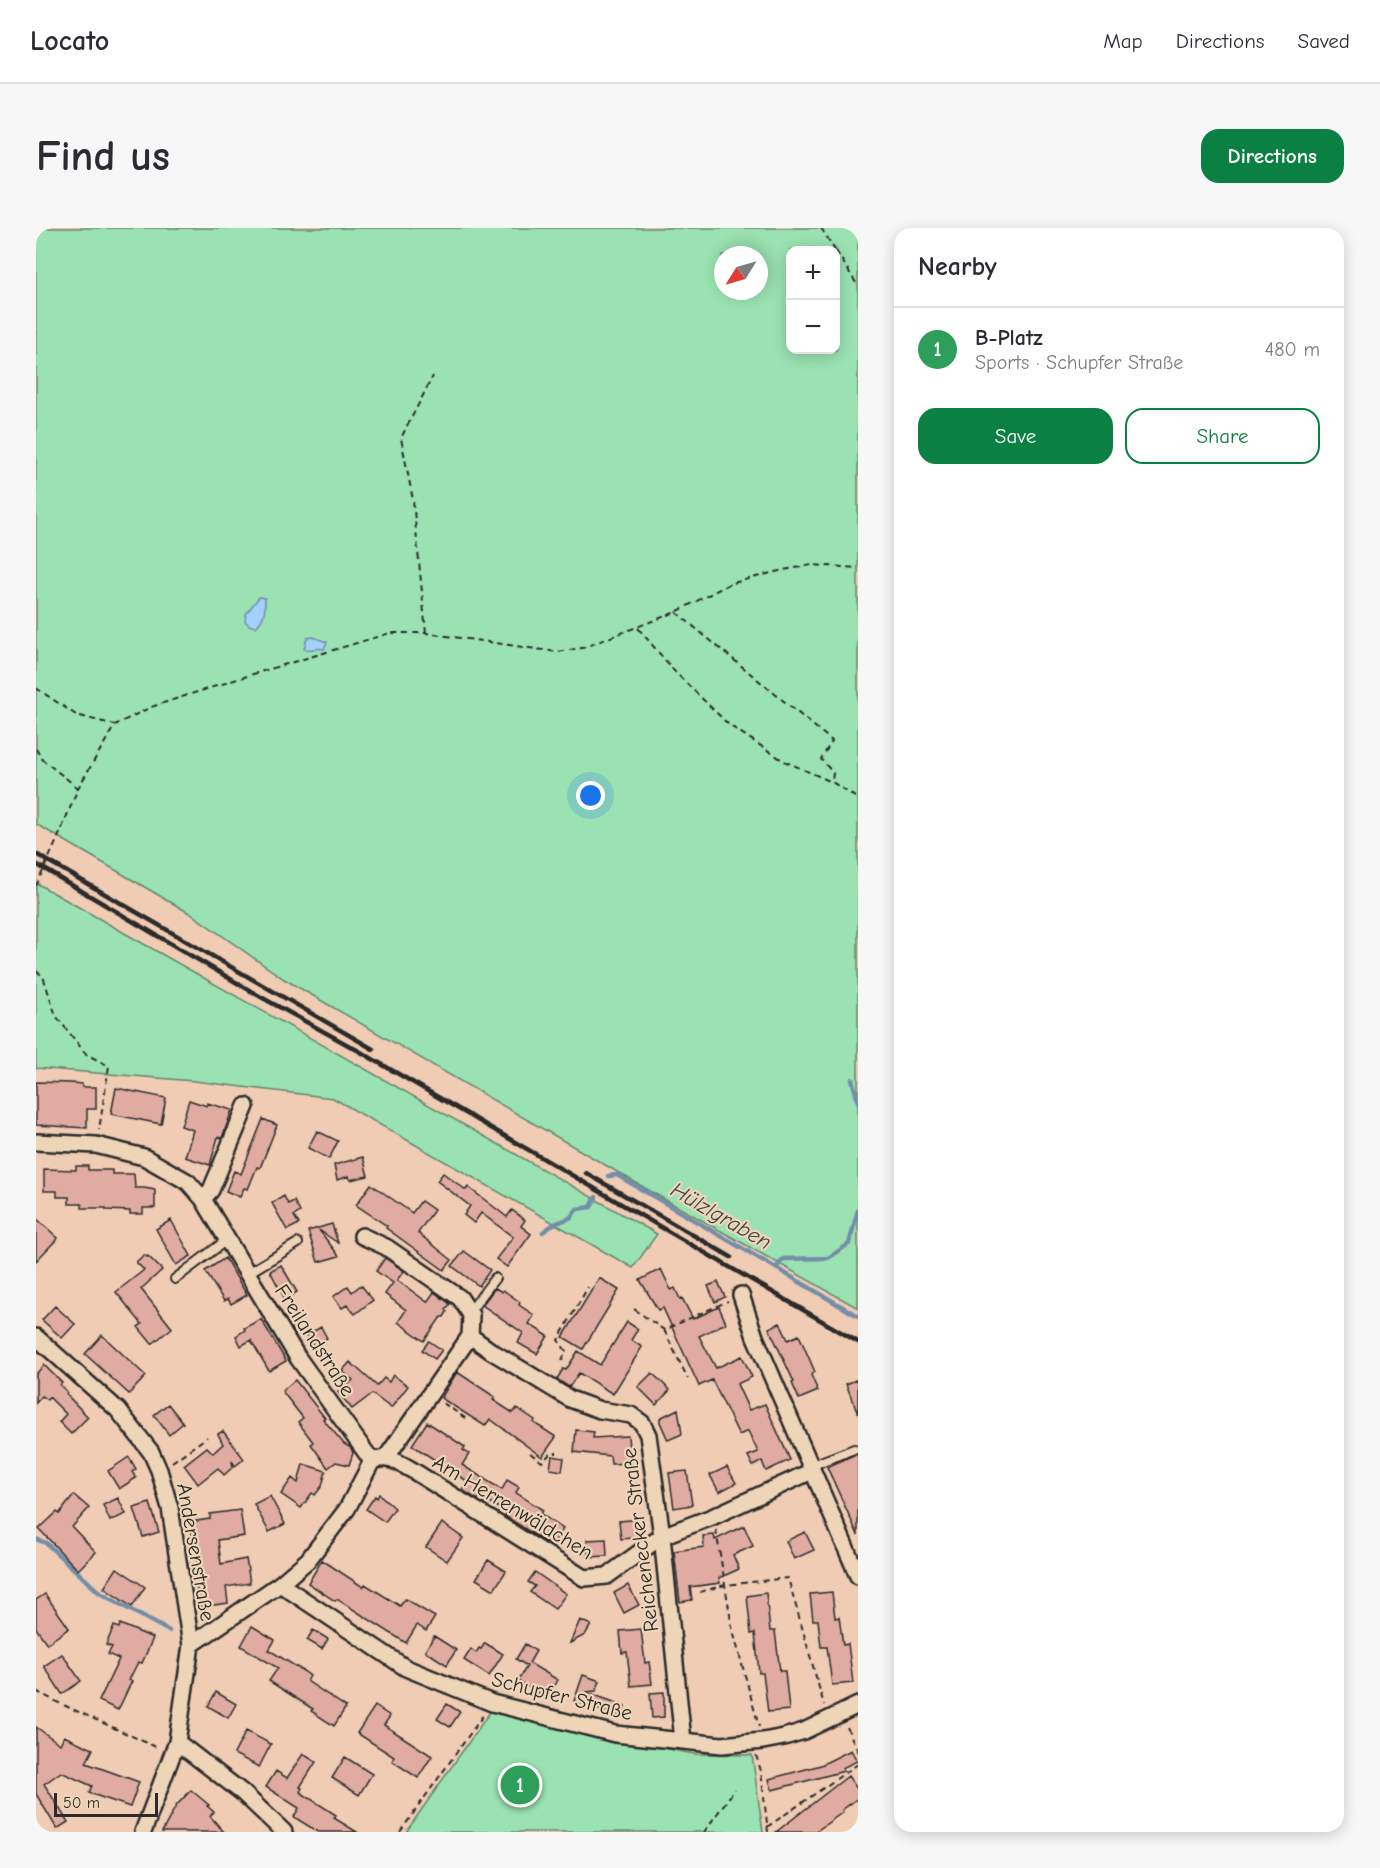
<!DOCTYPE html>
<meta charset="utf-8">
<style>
:root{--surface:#fff;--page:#f7f7f7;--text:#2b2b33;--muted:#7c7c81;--line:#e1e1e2;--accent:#0b8043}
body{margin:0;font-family:"Comic Neue",sans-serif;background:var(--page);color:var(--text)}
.controls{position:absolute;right:18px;top:18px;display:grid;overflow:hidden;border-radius:12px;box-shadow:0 3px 15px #0003}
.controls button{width:54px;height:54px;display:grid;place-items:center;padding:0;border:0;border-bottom:2px solid var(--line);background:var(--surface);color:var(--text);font:30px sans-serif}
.compass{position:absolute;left:678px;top:18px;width:54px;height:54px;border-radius:50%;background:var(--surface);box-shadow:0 3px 15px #0003;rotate:233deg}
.scale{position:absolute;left:18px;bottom:15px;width:104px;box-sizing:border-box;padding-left:6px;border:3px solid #2b2b2b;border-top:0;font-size:16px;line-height:21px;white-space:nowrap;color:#2b2b2b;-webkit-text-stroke:4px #efd5b7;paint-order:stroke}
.you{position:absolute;left:555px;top:568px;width:21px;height:21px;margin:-15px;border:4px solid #fff;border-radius:50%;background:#1a73e8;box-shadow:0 0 0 9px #1a73e833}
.badge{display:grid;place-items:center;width:39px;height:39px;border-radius:50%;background:var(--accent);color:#fff;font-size:20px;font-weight:700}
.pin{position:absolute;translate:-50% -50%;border:3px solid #fff;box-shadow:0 2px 6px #0006}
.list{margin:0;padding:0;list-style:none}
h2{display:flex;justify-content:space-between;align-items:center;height:78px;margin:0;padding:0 24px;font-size:26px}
h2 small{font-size:20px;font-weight:400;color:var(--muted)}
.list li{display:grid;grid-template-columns:39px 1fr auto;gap:18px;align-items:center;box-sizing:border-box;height:84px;padding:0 24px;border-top:2px solid var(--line)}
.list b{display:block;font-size:22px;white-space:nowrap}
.list p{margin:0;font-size:20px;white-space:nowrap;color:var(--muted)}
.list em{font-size:20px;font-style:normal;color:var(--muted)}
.actions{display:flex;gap:12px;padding:18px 24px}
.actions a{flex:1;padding:14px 0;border:2px solid var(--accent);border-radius:18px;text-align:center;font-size:21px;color:var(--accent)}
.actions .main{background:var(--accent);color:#fff}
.map{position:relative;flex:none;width:822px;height:1604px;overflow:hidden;border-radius:18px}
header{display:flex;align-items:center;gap:36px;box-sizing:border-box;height:84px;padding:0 30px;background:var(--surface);border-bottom:2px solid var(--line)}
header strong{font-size:28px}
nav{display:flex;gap:33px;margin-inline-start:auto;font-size:21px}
.intro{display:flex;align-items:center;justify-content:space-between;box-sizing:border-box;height:144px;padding:0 36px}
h1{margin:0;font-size:42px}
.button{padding:15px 27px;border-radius:18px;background:var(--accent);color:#fff;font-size:21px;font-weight:700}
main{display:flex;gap:36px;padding:0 36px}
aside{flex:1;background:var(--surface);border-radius:18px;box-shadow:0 3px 15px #0003}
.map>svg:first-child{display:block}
.green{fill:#9ae2b1;stroke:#62866e;stroke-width:1.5;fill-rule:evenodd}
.water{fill:#a3d0fd;stroke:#738ea9;stroke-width:1.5}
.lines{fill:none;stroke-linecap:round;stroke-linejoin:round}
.stream{stroke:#738ea9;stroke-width:4.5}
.building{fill:#e0aba1;stroke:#2b2b2b;stroke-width:1.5}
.service-casing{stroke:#2b2b2b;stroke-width:12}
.minor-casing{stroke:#2b2b2b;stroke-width:20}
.path{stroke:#2b2b2b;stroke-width:2;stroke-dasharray:6 4.5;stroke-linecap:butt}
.service{stroke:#efd5b7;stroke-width:8}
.minor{stroke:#efd5b7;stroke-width:15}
.rail{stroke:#2b2b2b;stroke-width:4.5}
.labels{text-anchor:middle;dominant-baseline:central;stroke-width:4.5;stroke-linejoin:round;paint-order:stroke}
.street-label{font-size:21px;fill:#2b2b2b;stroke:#efd5b7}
.water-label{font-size:22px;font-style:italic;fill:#3d444a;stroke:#efd5b7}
</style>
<header>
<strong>Locato</strong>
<nav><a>Map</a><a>Directions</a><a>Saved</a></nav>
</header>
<div class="intro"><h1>Find us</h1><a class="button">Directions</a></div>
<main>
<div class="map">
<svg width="822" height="1604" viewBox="0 0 822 1604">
<rect width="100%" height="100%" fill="#efccb3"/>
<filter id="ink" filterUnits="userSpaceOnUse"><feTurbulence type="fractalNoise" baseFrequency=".0167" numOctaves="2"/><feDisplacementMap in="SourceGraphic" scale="12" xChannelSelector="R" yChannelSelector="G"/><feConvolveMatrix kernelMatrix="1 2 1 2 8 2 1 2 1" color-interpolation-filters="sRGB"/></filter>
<g filter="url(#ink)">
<path class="green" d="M 0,0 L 822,0 L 822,1080 L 635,975 L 248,751 L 155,686 L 0,596 ZM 754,22 L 800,22 L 800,122 L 754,122 ZM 687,27 L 723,27 L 723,63 L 687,63 Z
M 0,655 L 621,1006 L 597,1040 L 297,870 L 158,853 L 0,840 Z
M 456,1481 L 589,1513 L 658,1526 L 716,1527 L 727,1604 L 370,1604 Z"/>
<path class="water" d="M 223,369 L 229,370 C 229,383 229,390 220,399 L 213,397 L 209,393 L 210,386 Z
M 277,409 L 291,414 L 288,421 C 280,419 275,423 268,421 L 271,410 Z"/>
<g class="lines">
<path class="stream" d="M 816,851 L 822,874
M 572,948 L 581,947 L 822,1088
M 507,1004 L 518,996 L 534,990 L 541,981 L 555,979 L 560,969
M 740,1040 L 747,1031 L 792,1030 L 813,1016 L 822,982
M 352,1214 L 385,1166
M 0,1311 L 10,1315 L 64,1365 L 133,1403"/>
</g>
<path class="building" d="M 0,854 L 35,855 L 46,856 L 46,859 L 60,859 L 60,881 L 51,881 L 51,900 L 0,897 Z
M 80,860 L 130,870 L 125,896 L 75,886 Z
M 153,872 L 171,878 L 171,875 L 196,882 L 186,910 L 182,909 L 174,937 L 149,929 L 157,902 L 145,898 Z
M 227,891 L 241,897 L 224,940 L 221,939 L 212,961 L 208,960 L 204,969 L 190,963 L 198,943 L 205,946 Z
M 281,903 L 302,913 L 293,931 L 272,920 Z
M 327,929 L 332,948 L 314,952 L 313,948 L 301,952 L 298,937 Z
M 40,938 L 52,938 L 52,942 L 76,942 L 76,946 L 98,946 L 99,960 L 108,960 L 119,962 L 119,980 L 107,980 L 107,986 L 94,986 L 94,983 L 70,982 L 70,980 L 46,980 L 46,976 L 33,976 L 33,969 L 21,969 L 21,963 L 8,963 L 8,941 L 40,942 Z
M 407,945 L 430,962 L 432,959 L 471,989 L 476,982 L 489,992 L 485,998 L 495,1006 L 471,1039 L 460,1031 L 477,1009 L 445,985 L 438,995 L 428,987 L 434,978 L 401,953 Z
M 335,956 L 376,985 L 385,973 L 398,982 L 382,1005 L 416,1032 L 408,1042 L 350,1000 L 351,998 L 320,977 Z
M 248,968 L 252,976 L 258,973 L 264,984 L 258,988 L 263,996 L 251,1002 L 236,975 Z
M 0,990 L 22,1010 L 0,1033 Z
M 135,992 L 155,1028 L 140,1037 L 120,1001 Z
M 296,996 L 302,1015 L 283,1002 L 303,1028 L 282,1034 L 272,1003 Z
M 428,1023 L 454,1042 L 443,1058 L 416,1038 Z
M 108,1027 L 111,1029 L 112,1028 L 126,1042 L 105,1061 L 136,1100 L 116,1116 L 102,1099 L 106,1096 L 80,1064 L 108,1042 L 100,1034 Z
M 189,1030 L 211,1067 L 195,1076 L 192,1071 L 188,1073 L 169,1043 Z
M 349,1030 L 368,1043 L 361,1052 L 391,1074 L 398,1064 L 414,1076 L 410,1081 L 411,1084 L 408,1089 L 405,1089 L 388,1113 L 362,1094 L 370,1082 L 349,1066 L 357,1055 L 340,1043 Z
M 245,1037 L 261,1064 L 249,1071 L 234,1043 Z
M 625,1041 L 635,1062 L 639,1060 L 644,1071 L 646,1070 L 657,1091 L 683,1079 L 690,1095 L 663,1108 L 680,1140 L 706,1128 L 716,1149 L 701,1156 L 713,1182 L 729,1176 L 754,1232 L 730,1243 L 726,1233 L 717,1238 L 712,1228 L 722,1224 L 712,1203 L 703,1207 L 676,1152 L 663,1158 L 627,1080 L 622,1082 L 604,1052 Z
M 563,1050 L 583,1062 L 547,1121 L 527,1109 Z
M 682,1054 L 689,1069 L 679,1074 L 672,1058 Z
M 325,1057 L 337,1072 L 319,1086 L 311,1077 L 306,1080 L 297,1069 L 312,1058 L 316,1064 Z
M 459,1060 L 466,1064 L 467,1062 L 484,1074 L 483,1077 L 498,1087 L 493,1096 L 512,1108 L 501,1126 L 482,1115 L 487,1105 L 446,1077 Z
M 19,1078 L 39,1096 L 26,1110 L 6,1092 Z
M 225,1091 L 250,1133 L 233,1143 L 215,1112 L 205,1118 L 200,1108 L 209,1102 L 208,1100 Z
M 591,1094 L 602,1101 L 595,1112 L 606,1119 L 577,1166 L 543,1145 L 533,1159 L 521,1151 L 527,1141 L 530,1142 L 542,1123 L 564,1137 Z
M 744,1095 L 752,1112 L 763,1107 L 779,1144 L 775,1147 L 782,1163 L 763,1171 L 756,1155 L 758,1154 L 733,1100 Z
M 285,1099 L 291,1110 L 277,1118 L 271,1107 Z
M 66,1107 L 110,1148 L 93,1166 L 49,1126 Z
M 393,1113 L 406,1122 L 399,1131 L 386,1122 Z
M 314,1134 L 341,1158 L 348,1150 L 353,1154 L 357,1147 L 372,1158 L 355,1180 L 336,1166 L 316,1181 L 302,1164 L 317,1152 L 306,1143 Z
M 8,1137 L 26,1155 L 24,1157 L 31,1164 L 30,1166 L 52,1189 L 35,1206 L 23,1194 L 30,1186 L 13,1169 L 11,1172 L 6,1168 L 0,1175 L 0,1146 Z
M 421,1144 L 459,1169 L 457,1172 L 477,1185 L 481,1180 L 499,1192 L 498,1195 L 520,1209 L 506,1229 L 454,1191 L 449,1198 L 405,1170 Z
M 616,1145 L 634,1162 L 620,1177 L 602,1159 Z
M 822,1151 L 822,1186 L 810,1156 Z
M 259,1152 L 289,1190 L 287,1191 L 308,1216 L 315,1220 L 317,1225 L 313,1237 L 300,1234 L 292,1240 L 275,1216 L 277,1214 L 262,1194 L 267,1190 L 246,1163 Z
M 132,1176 L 147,1195 L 133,1207 L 118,1187 Z
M 642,1181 L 646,1206 L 632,1212 L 624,1194 L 624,1190 Z
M 391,1194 L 429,1219 L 427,1222 L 433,1226 L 426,1237 L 466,1262 L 471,1252 L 483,1259 L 480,1265 L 507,1282 L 505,1286 L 527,1301 L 516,1318 L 469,1288 L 471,1285 L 444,1268 L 442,1272 L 426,1262 L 431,1253 L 376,1217 Z
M 540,1202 L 558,1204 L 557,1210 L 592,1208 L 594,1235 L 575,1236 L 574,1228 L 538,1224 Z
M 187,1203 L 208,1231 L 199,1238 L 196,1233 L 197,1239 L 188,1247 L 182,1240 L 162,1256 L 148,1237 L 171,1219 L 177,1225 L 187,1216 L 182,1206 Z
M 822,1225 L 822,1307 L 791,1239 Z
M 516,1228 L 528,1230 L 526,1243 L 514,1241 Z
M 93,1229 L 100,1241 L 96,1244 L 100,1250 L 83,1261 L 72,1243 Z
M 267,1236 L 290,1243 L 286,1258 L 279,1267 L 276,1265 L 265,1280 L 245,1266 L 256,1250 L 262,1255 Z
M 691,1239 L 700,1255 L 683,1264 L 674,1247 Z
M 651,1243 L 656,1277 L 638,1280 L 633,1245 Z
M 343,1266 L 359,1280 L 349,1294 L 330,1281 L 339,1268 L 341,1270 Z
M 38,1267 L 53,1280 L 36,1299 L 60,1324 L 42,1342 L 3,1301 L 21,1284 L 23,1286 Z
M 234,1268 L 249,1296 L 233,1304 L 218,1276 Z
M 82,1270 L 90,1286 L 74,1293 L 67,1277 Z
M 114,1275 L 123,1304 L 107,1309 L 98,1280 Z
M 204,1282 L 208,1308 L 182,1312 L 185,1336 L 210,1331 L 214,1355 L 190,1359 L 192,1375 L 164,1379 L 157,1340 L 162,1339 L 154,1294 L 174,1291 L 174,1286 Z
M 606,1291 L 607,1309 L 585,1311 L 583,1293 Z
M 406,1295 L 427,1310 L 411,1333 L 390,1319 Z
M 708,1298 L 717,1318 L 697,1327 L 703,1341 L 683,1350 L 684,1355 L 654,1359 L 656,1372 L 644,1374 L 638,1323 L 668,1319 L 667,1308 L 678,1307 L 679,1312 Z
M 769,1304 L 778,1322 L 758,1331 L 750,1313 Z
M 570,1311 L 571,1328 L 552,1329 L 551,1312 Z
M 286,1332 L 327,1359 L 329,1356 L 364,1378 L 369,1371 L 399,1389 L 390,1403 L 381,1397 L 370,1415 L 301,1371 L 299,1373 L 272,1355 Z
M 452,1332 L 470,1343 L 458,1362 L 440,1351 Z
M 81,1340 L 109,1359 L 96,1379 L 68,1360 Z
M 499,1344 L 530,1366 L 519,1381 L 494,1364 L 499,1358 L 492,1354 Z
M 592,1357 L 603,1377 L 588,1385 L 578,1365 Z
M 796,1364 L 799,1390 L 803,1389 L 807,1417 L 812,1416 L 817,1455 L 796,1457 L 791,1419 L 785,1419 L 782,1392 L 777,1392 L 774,1366 Z
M 730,1365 L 734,1403 L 739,1403 L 744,1443 L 749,1443 L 753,1482 L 732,1484 L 727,1445 L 723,1445 L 719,1405 L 715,1406 L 711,1368 Z
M 9,1366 L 33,1400 L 11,1416 L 0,1400 L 0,1372 Z
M 544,1392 L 555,1397 L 549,1407 L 534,1415 Z
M 84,1396 L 117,1410 L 106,1435 L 102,1434 L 93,1452 L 96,1453 L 82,1482 L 63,1473 L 83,1431 L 72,1426 L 76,1419 L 70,1417 L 78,1398 L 83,1400 Z
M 216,1398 L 239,1412 L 233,1422 L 269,1444 L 274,1448 L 271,1453 L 310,1479 L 298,1498 L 275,1483 L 277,1481 L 233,1453 L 242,1440 L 205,1418 Z
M 605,1401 L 609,1435 L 613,1434 L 616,1456 L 595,1458 L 591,1424 L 586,1425 L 584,1403 Z
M 277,1402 L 292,1411 L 286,1421 L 271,1412 Z
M 398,1408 L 420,1422 L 411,1437 L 389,1423 Z
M 449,1415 L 467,1426 L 453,1448 L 428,1432 L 435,1421 L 440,1425 L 443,1420 L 445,1421 Z
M 489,1416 L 500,1423 L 493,1435 L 522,1452 L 511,1470 L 482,1453 L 491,1438 L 480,1431 Z
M 26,1426 L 45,1453 L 26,1466 L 8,1438 Z
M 547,1447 L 564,1453 L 560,1463 L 550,1464 L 589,1478 L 585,1489 L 538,1473 Z
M 180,1464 L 200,1476 L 192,1490 L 172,1478 Z
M 628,1464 L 628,1489 L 616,1490 L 614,1465 Z
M 411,1476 L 424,1484 L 414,1499 L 401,1491 Z
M 339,1478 L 354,1488 L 348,1497 L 396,1528 L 382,1550 L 356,1533 L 358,1529 L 321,1505 Z
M 0,1499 L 24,1516 L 28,1508 L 57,1521 L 50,1535 L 103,1554 L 94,1579 L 53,1565 L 56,1558 L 25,1544 L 8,1556 L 32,1594 L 21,1601 L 0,1566 Z
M 210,1503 L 235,1516 L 223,1539 L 198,1526 Z
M 815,1522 L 821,1533 L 806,1540 L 808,1543 L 736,1562 L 733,1551 L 785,1537 Z
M 267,1526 L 280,1534 L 264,1559 L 266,1560 L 264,1564 L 300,1587 L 298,1590 L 321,1604 L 282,1604 L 258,1589 L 263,1580 L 230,1559 L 240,1543 L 251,1550 Z
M 309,1529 L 336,1546 L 323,1567 L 296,1550 Z
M 812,1548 L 822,1562 L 822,1570 L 806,1582 L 807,1584 L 779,1604 L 740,1604 Z
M 155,1562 L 173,1577 L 171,1578 L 178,1584 L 174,1588 L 188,1604 L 126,1604 L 140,1578 Z"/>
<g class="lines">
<g class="service-casing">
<path id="service" d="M 212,1045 L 262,1015
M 139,1051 L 192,1011
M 432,1083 L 438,1078 L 459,1050
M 774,1238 L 818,1221"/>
</g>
<g class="minor-casing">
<path id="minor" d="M 0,914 L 60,917 L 108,929 L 152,954 L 167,971 L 262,1130 L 336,1233
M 167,971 L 175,962 L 210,878
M 326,1008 L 350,1019 L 424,1070 L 435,1087 L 434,1108 L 350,1230
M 705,1067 L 719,1109 L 822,1348
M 434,1108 L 455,1123 L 534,1171 L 564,1182 L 595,1187 L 606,1195 L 612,1207 L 626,1308 L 647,1513
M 0,1109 L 82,1182 L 115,1224 L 123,1242 L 134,1280 L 155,1417 L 141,1514 L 107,1604
M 244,1356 L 370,1440 L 456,1475 L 579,1506 L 686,1517 L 727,1513 L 748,1509 L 768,1503 L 822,1477
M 155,1417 L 244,1356 L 272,1332 L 311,1281 L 336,1233 C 352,1227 362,1234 376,1242 L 548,1350 L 571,1348 L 626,1308 L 676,1289 L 776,1243
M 141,1514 L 207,1565 L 248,1604"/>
</g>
<path class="path" d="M 785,0 L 799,22
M 800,23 L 822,58
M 640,384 L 796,513 L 785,531 L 797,545 L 796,553
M 602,400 L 639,444 L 693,497 L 748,533 L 796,554 L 822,571
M 390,405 L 377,272 L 365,210 L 397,148
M 0,460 L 40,487 L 79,497
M 0,521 L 7,532 L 42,560
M 0,658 L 22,610 L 42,560 L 79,497 L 115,479 L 214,447 L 354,405 L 390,405 L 521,424 L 546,420 L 640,384 L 693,356 L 747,342 L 776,337 L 822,340
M 0,743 L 7,748 L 20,788 L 50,826 L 73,838 L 63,902
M 598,1081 L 628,1102 L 692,1073
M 628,1102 L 652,1151
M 526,1133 L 530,1123 L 522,1112 L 552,1059
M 407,1175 L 432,1192
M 494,1225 L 506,1234 L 515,1225 L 521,1225
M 136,1234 L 171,1209
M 680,1302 L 696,1399 L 723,1499
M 664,1364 L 689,1357 L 752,1350 L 788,1477
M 0,1463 L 21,1474 L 122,1520
M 811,1499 L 822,1524
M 720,1527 L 725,1543 L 732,1604
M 731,1599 L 822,1536
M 364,1604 L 448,1486
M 668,1604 L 699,1561"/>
<use href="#service" class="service"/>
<use href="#minor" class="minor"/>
<path class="rail" d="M 0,626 L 337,821
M 0,636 L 225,769 L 323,823 L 822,1114
M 550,945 L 695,1029"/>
</g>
</g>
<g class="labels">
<g class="street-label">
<text transform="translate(279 1112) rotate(57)">Freilandstraße</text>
<text transform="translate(477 1279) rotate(31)">Am Herrenwäldchen</text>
<text transform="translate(604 1312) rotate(-97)">Reichenecker Straße</text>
<text transform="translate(160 1324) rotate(80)">Andersenstraße</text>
<text transform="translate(526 1468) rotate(14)">Schupfer Straße</text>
</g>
<g class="water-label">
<text transform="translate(685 988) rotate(30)">Hülzlgraben</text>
</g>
</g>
</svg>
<div class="controls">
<button>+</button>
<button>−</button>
</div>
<svg class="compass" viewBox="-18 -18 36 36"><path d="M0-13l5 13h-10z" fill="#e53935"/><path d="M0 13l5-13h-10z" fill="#7c7c81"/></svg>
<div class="scale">50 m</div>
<div class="you"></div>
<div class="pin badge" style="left:484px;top:1557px;background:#2e9e5b">1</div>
</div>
<aside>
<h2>Nearby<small></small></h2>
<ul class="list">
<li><span class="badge" style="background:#2e9e5b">1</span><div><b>B-Platz</b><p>Sports · Schupfer Straße</p></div><em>480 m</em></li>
</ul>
<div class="actions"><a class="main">Save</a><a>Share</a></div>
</aside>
</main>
